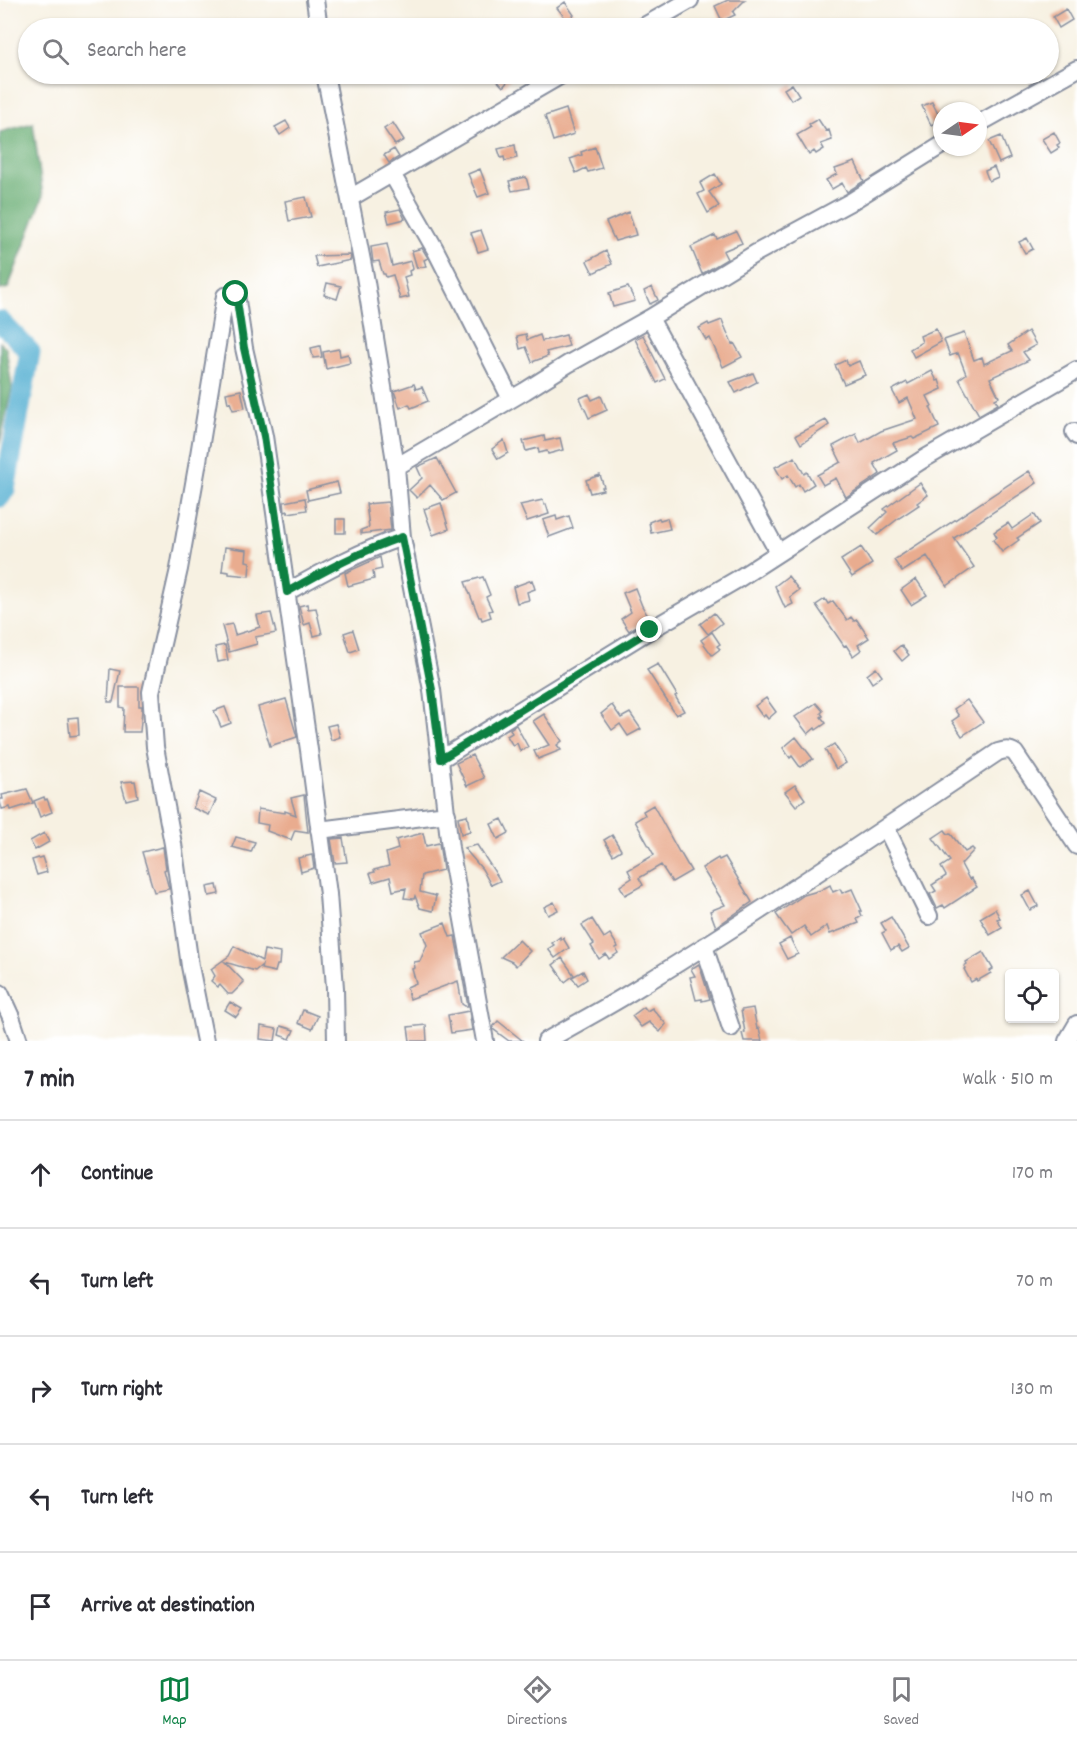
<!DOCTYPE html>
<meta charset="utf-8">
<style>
:root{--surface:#fff;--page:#f7f7f7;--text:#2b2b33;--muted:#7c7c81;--line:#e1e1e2;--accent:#0b8043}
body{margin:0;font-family:Dekko,sans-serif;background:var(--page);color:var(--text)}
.controls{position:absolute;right:18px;bottom:18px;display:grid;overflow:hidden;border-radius:6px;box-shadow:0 2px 4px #0004}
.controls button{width:54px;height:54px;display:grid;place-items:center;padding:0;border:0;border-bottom:2px solid var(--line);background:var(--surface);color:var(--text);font:30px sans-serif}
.compass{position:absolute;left:933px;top:102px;width:54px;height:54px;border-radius:50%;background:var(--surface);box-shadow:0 2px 4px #0004;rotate:77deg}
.stop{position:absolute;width:18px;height:18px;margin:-14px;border:4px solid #0b8043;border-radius:50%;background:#fff}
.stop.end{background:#0b8043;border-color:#fff;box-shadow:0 2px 6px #0008}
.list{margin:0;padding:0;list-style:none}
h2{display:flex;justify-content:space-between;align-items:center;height:78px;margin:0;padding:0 24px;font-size:26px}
h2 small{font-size:20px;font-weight:400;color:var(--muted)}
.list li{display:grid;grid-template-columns:39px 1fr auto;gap:18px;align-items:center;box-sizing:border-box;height:108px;padding:0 24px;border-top:2px solid var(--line)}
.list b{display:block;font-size:22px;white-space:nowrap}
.list em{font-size:20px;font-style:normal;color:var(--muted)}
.icon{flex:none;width:33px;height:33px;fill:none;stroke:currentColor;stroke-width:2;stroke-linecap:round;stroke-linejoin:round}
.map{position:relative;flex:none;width:1077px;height:1041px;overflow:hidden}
.search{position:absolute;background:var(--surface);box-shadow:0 2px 4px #0004;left:18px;right:18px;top:18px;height:66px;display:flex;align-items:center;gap:15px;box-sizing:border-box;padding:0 21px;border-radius:33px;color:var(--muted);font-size:22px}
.sheet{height:618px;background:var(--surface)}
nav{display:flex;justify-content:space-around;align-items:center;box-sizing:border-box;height:84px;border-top:2px solid var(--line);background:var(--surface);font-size:16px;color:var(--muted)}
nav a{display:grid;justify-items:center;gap:3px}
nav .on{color:var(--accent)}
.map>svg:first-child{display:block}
.forest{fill:#66ac71;stroke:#406e68;stroke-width:1.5}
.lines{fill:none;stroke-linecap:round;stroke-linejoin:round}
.river{stroke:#53afd1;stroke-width:21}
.building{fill:#e9ac8f}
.minor-casing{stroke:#8990a0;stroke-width:20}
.minor{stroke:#fff;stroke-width:16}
.route{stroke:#0b8043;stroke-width:8}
</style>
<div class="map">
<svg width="1077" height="1041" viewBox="0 0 1077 1041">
<rect width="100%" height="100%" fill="#fff"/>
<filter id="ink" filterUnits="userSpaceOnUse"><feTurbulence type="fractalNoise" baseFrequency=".0167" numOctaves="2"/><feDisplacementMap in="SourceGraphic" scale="12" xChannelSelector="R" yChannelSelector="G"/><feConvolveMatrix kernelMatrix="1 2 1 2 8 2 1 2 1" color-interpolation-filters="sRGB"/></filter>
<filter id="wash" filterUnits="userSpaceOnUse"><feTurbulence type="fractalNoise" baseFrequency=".008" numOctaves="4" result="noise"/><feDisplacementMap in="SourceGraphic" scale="24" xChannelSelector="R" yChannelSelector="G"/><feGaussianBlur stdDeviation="1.35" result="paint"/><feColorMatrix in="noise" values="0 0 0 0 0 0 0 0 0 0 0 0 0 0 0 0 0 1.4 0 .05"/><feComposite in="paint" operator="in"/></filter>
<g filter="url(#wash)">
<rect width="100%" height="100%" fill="#f7f1e2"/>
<path class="forest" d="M 33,123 L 43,197 L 8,288 L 0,290 L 0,132 Z
M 0,342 L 6,348 L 12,388 L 0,443 Z"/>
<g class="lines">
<path class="river" d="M 0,321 L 30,352 L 5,489 L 0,497"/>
</g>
<g id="blocks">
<path class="building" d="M 728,0 L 745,0 L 733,12 L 735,15 L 722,21 L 715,6 Z
M 565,2 L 574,15 L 567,20 L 557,8 Z
M 1066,9 L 1072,20 L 1059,28 L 1053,17 Z
M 491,74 L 507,74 L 511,78 L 503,87 Z
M 792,84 L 799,95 L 791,100 L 784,89 Z
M 932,102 L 941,120 L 931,125 L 922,106 Z
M 566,109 L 574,134 L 553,141 L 545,116 Z
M 818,119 L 826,131 L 829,130 L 832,140 L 821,144 L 824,149 L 816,154 L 814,151 L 809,155 L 797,135 L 811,127 L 809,124 Z
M 286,121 L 290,128 L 280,135 L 275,127 Z
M 393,123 L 404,140 L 395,145 L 384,129 Z
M 1054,132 L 1060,143 L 1057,145 L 1059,148 L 1051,153 L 1042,139 Z
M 1001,136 L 1010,158 L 999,163 L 989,141 Z
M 515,145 L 517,158 L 505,161 L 504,157 L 501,158 L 498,149 Z
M 595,147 L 602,168 L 588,172 L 586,168 L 576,173 L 570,159 L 582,155 L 581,152 Z
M 394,149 L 399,157 L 389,163 L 384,155 Z
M 855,162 L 864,181 L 847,192 L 842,183 L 832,189 L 826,180 L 837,174 L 835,169 Z
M 994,167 L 998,177 L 989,181 L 985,171 Z
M 480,169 L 489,193 L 478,197 L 468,174 Z
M 715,174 L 721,184 L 709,192 L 719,206 L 708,213 L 698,194 L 704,191 L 700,183 Z
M 526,177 L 529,188 L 512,191 L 509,181 Z
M 306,197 L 311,217 L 289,221 L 285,201 Z
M 400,209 L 405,219 L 389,223 L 386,212 Z
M 629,212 L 636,235 L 615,241 L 606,222 Z
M 481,230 L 488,249 L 478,252 L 471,233 Z
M 736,231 L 742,243 L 723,251 L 727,259 L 702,274 L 691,247 L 715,235 L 717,239 Z
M 1027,238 L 1033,249 L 1025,253 L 1019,242 Z
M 387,244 L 392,266 L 411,261 L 413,269 L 409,271 L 410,275 L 404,277 L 409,297 L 400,299 L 393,275 L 386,277 L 385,274 L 383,274 L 379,261 L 373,262 L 371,247 Z
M 422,248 L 428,258 L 424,260 L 426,266 L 417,268 L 412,251 Z
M 606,251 L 612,264 L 593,273 L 587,261 Z
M 350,255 L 351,260 L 317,267 L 314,256 Z
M 327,283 L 341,286 L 337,299 L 324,295 Z
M 628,287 L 635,301 L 613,307 L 609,293 Z
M 652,287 L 658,300 L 650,304 L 644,291 Z
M 722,320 L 732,344 L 734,343 L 742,357 L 723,367 L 710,338 L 706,340 L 699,328 L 708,323 L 709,325 Z
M 936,329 L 941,342 L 914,357 L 910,349 L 922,342 L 920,336 Z
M 1028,331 L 1036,345 L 1023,352 L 1029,360 L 990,378 L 999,397 L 995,399 L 998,404 L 979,415 L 959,379 L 966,374 L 958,353 L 950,356 L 944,340 L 964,333 L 974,360 L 982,357 L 984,364 L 1012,351 L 1008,345 Z
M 526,334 L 527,340 L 540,335 L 542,341 L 566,335 L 569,346 L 546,352 L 548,356 L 532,362 L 526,347 L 520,349 L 517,336 Z
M 643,335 L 665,379 L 657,383 L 635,339 Z
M 320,346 L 322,357 L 313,358 L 311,348 Z
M 339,349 L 340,356 L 348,354 L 350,363 L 326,369 L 323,352 Z
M 846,360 L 848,366 L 859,361 L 865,375 L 844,384 L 835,365 Z
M 932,371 L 937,381 L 939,380 L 942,389 L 927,396 L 932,406 L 930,407 L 939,427 L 914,439 L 912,437 L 893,443 L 897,450 L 874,463 L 880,474 L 846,497 L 836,478 L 823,485 L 817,475 L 841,462 L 833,446 L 856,434 L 860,443 L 881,431 L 917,419 L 908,398 L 899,403 L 892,390 L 907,382 L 908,384 Z
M 753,373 L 757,382 L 736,393 L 730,382 Z
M 414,384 L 416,389 L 422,387 L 428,401 L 411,408 L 409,404 L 400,408 L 394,391 Z
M 241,390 L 245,408 L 233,410 L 230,402 L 228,403 L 226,393 Z
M 589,394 L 592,400 L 601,396 L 607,410 L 589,418 L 580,398 Z
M 826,420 L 829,425 L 801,444 L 796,435 Z
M 544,436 L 545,441 L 560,438 L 563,450 L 548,454 L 547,451 L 539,453 L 538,448 L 526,451 L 523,441 Z
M 504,440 L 508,453 L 498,459 L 492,449 Z
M 795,457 L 804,474 L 807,472 L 814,484 L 803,491 L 799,484 L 795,487 L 788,475 L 782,479 L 775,467 Z
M 437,458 L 456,493 L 443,500 L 430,485 L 417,498 L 409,490 L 422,478 L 417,467 Z
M 1029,471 L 1037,483 L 954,538 L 974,567 L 947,586 L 927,556 L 902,572 L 894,560 Z
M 600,475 L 604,487 L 602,487 L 603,490 L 590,493 L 586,480 Z
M 337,482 L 340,493 L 308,500 L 306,490 Z
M 920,483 L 928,495 L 917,503 L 919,505 L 899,518 L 877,535 L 870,528 L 887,512 L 884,509 Z
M 305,498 L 307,510 L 288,513 L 288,511 L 285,512 L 284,502 Z
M 543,500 L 544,505 L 546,504 L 549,514 L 527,521 L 520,505 Z
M 388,502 L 391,530 L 361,534 L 361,530 L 369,527 L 366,504 Z
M 441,503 L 449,529 L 433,535 L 424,509 Z
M 1034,514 L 1040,523 L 1017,538 L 1019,540 L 1002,552 L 993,540 L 997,537 L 994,532 L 1008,523 L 1012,529 Z
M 556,516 L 557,520 L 569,516 L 573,528 L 549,537 L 543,520 Z
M 659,518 L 660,520 L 667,518 L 670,529 L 651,533 L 649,522 Z
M 336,519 L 345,519 L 345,533 L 336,533 Z
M 225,547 L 247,550 L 246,561 L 250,562 L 249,576 L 229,574 L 229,572 L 222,571 Z
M 861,547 L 872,564 L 852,577 L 841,560 Z
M 380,557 L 382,569 L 373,571 L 374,579 L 348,586 L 345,573 Z
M 788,576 L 799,590 L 790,597 L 793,604 L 785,608 L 775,586 Z
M 483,577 L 490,595 L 486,597 L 492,610 L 489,611 L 491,617 L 482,620 L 481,617 L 479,617 L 465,582 Z
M 916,579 L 927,595 L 911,605 L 901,590 Z
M 532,580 L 535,589 L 527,592 L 529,600 L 517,603 L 513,587 Z
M 635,588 L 642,606 L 649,618 L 629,631 L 621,619 L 631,612 L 623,593 Z
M 825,599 L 828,604 L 833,601 L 847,620 L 851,617 L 854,621 L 857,620 L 869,638 L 858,645 L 861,650 L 853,656 L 846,645 L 844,646 L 816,605 Z
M 307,604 L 308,609 L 316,608 L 322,634 L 314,636 L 310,623 L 304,625 L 299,606 Z
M 271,613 L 276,633 L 255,637 L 257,644 L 229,652 L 222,626 L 232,624 L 235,635 L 260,627 L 257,615 Z
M 714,613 L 722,623 L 708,634 L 700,624 Z
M 353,630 L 359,649 L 350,652 L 344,633 Z
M 712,632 L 720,644 L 717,646 L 720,649 L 712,655 L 701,640 Z
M 225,645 L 228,660 L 218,662 L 215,647 Z
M 901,645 L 909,655 L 902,661 L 894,651 Z
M 658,664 L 677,695 L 675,696 L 684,711 L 676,715 L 647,670 Z
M 876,668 L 882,676 L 872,683 L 867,675 Z
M 110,669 L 120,671 L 113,702 L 108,702 Z
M 120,687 L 139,687 L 139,706 L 142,706 L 142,710 L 140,732 L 123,732 L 124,708 L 120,707 Z
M 766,698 L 776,712 L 768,719 L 765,715 L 763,717 L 755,706 Z
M 286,699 L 297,737 L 270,746 L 258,707 Z
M 967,700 L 983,722 L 962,736 L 952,721 L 959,716 L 954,709 Z
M 816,703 L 823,711 L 821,713 L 823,716 L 821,717 L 826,723 L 816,730 L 815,728 L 808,734 L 795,717 Z
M 612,705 L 621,718 L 630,713 L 641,729 L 628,736 L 620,724 L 612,730 L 601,714 Z
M 225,707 L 231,723 L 221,727 L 214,711 Z
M 544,714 L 562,741 L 557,745 L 561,750 L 538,759 L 534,751 L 549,745 L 533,721 Z
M 78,717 L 79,735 L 70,736 L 68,718 Z
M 336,724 L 340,737 L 331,740 L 327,726 Z
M 516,725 L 528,747 L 520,751 L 517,743 L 513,746 L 507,736 L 512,733 L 510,729 Z
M 796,737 L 813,759 L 800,767 L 792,756 L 790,758 L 783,748 Z
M 834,744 L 846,763 L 836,769 L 825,750 Z
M 472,755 L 484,778 L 467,786 L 456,763 Z
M 135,781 L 138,797 L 126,800 L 121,782 Z
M 795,785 L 805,799 L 796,806 L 785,792 Z
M 27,789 L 33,803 L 11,810 L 10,807 L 2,809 L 0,801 L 0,799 L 3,799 L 2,795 Z
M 199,792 L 216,800 L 209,815 L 193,808 Z
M 304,795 L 308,832 L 295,830 L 291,840 L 267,831 L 268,825 L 257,823 L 258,809 L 285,813 L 285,811 L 296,815 L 291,798 Z
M 44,797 L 45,800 L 47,799 L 52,812 L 40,817 L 34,801 Z
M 653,805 L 679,852 L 680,852 L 691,871 L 672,882 L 661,865 L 639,878 L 643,885 L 625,895 L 620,886 L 632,878 L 628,870 L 654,855 L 635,821 L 645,815 L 643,811 Z
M 467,815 L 470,831 L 461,834 L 458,817 Z
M 502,819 L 509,833 L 498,839 L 491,824 Z
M 945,830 L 948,834 L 950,833 L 965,852 L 972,848 L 974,850 L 961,864 L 969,879 L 971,878 L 977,887 L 945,908 L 943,905 L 937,908 L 930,894 L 936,891 L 932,885 L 946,876 L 941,867 L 950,861 L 933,838 Z
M 44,833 L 49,842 L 35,850 L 30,841 Z
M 423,833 L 426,846 L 439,843 L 443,870 L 422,875 L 420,892 L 436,896 L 433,911 L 420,908 L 415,896 L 414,899 L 404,898 L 406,888 L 393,891 L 390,877 L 373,882 L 370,873 L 375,872 L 374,870 L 389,866 L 386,853 L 398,849 L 396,840 Z
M 612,835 L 621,850 L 613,855 L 604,840 Z
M 236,837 L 255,842 L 251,852 L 232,847 Z
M 343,838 L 347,862 L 335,863 L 331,839 Z
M 477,845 L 498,877 L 500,881 L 491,885 L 482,869 L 464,848 Z
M 163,847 L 166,869 L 164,870 L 169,889 L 154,892 L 142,852 Z
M 312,855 L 314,868 L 301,872 L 298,858 Z
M 42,857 L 47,872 L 37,875 L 32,860 Z
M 725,857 L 752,902 L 716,927 L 710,911 L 725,905 L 702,868 L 718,858 L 719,860 Z
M 217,885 L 219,894 L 209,896 L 207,887 Z
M 830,885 L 833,892 L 840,889 L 842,893 L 852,889 L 862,911 L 860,911 L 862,916 L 857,919 L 859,923 L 830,934 L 827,926 L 811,937 L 804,926 L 791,935 L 776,914 L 804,895 L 821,890 Z
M 1030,891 L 1038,906 L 1030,910 L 1022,895 Z
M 554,902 L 558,910 L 548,915 L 544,907 Z
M 995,909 L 1000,918 L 997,919 L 1002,928 L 990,935 L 980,918 Z
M 891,917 L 909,948 L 902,952 L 898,946 L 891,950 L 882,933 L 886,931 L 881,923 Z
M 592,919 L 604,938 L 610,934 L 618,947 L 616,948 L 618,953 L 609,959 L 606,954 L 599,959 L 591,946 L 594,944 L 582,925 Z
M 445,923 L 450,937 L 455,936 L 468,1006 L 465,1006 L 462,1004 L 458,981 L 410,999 L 407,987 L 416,983 L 412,969 L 415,968 L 414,962 L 420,961 L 427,945 L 422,932 Z
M 560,937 L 561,940 L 563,938 L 569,948 L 555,958 L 548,949 L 554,945 L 552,943 Z
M 790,938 L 798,954 L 787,959 L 779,944 Z
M 519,940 L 530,951 L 516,966 L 512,962 L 501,957 Z
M 234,946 L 262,961 L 264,950 L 280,953 L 279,965 L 277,965 L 275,972 L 261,969 L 262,965 L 255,971 L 225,962 L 244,982 L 232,994 L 228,994 L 220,985 L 218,987 L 211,981 L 215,976 L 211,969 L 229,956 Z
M 983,952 L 993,969 L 990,971 L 991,973 L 977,981 L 976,979 L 971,982 L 964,969 L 966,968 L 964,966 L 967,964 L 966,962 Z
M 562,958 L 574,975 L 565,982 L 553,965 Z
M 699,964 L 710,999 L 702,1001 L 702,999 L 696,1000 L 690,977 L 695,976 L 691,969 Z
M 583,971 L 587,979 L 578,985 L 572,977 Z
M 230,1002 L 242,1009 L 236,1017 L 225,1010 Z
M 644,1007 L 647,1011 L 652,1008 L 666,1024 L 660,1032 L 649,1022 L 641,1027 L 632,1016 Z
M 753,1008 L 757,1029 L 759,1028 L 762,1041 L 744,1041 L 742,1033 L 745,1032 L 741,1010 Z
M 303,1010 L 318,1016 L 312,1029 L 298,1023 Z
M 469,1011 L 472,1030 L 451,1033 L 448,1015 Z
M 498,1021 L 523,1041 L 509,1041 L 493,1029 L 493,1027 Z
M 426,1025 L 427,1041 L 410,1041 L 408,1027 Z
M 261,1026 L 277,1029 L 275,1041 L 260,1039 Z
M 281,1026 L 294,1030 L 290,1039 L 279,1035 Z"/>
</g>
</g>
<g filter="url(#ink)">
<use href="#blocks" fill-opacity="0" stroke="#8990a0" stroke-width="1.5"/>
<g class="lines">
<g class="minor-casing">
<path id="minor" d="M 315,0 L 319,28
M 641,28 L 690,0
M 325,74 L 365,276 L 396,467 L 402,537 L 432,690 L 450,848 L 485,1041
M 978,124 L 1077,69
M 392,174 L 435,249 L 511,399
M 350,198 L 563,74
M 650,318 L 778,552
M 1074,432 L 1077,436
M 396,467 L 525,391 L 568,364 L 650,318 L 756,253 L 852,201 L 942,145
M 287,592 C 324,571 361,551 402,537
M 441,759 L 650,630 L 738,579 L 922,460 L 1077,370
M 886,828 L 929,916
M 319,830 L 447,814
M 704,946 L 731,1028
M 0,993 L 11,1017 L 19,1041
M 205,1041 L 190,966 L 173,844 L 155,747 L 151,692 L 179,569 L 198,461 L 225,296 L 236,294 L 244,348 L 264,436 L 309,750 L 328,894 L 335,988 L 336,1041
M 546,1041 C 575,1024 604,1009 633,991 C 757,915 877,833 998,752 C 1005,750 1009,749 1015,753 L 1077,846
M 1067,1041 L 1077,1024"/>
</g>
<use href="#minor" class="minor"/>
</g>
</g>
<g class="lines" filter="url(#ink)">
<path class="route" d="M 236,294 L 244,348 L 264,436 L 287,592 C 324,571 361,551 402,537 L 432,690 L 441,759 L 650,630"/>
</g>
</svg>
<div class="controls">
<button><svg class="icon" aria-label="locate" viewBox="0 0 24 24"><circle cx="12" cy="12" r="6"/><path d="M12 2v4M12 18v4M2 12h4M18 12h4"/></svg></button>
</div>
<svg class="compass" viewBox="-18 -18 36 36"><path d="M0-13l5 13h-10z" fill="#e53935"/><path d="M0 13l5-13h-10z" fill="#7c7c81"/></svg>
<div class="stop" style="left:236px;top:294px"></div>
<div class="stop end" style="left:650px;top:630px"></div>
<div class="search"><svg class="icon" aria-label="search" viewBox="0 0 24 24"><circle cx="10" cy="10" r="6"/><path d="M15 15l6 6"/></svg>Search here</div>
</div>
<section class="sheet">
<h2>7 min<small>Walk · 510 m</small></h2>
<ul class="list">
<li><svg class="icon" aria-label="ahead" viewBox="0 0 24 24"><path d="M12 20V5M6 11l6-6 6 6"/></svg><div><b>Continue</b></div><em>170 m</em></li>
<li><svg class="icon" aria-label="left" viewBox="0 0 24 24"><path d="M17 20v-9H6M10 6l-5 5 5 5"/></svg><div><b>Turn left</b></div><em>70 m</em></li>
<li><svg class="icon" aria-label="right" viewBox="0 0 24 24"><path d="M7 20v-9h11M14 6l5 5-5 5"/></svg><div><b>Turn right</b></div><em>130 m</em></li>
<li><svg class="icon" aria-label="left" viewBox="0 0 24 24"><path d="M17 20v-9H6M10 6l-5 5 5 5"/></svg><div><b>Turn left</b></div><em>140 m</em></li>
<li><svg class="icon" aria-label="arrive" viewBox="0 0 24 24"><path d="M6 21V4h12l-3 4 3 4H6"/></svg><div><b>Arrive at destination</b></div></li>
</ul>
</section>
<nav>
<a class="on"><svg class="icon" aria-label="map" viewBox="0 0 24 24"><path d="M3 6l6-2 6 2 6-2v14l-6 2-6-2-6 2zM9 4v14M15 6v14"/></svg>Map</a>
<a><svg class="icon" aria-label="directions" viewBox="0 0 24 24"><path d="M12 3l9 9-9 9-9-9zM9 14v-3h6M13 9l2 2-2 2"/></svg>Directions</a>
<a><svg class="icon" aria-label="saved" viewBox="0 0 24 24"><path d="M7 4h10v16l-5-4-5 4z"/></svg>Saved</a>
</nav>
